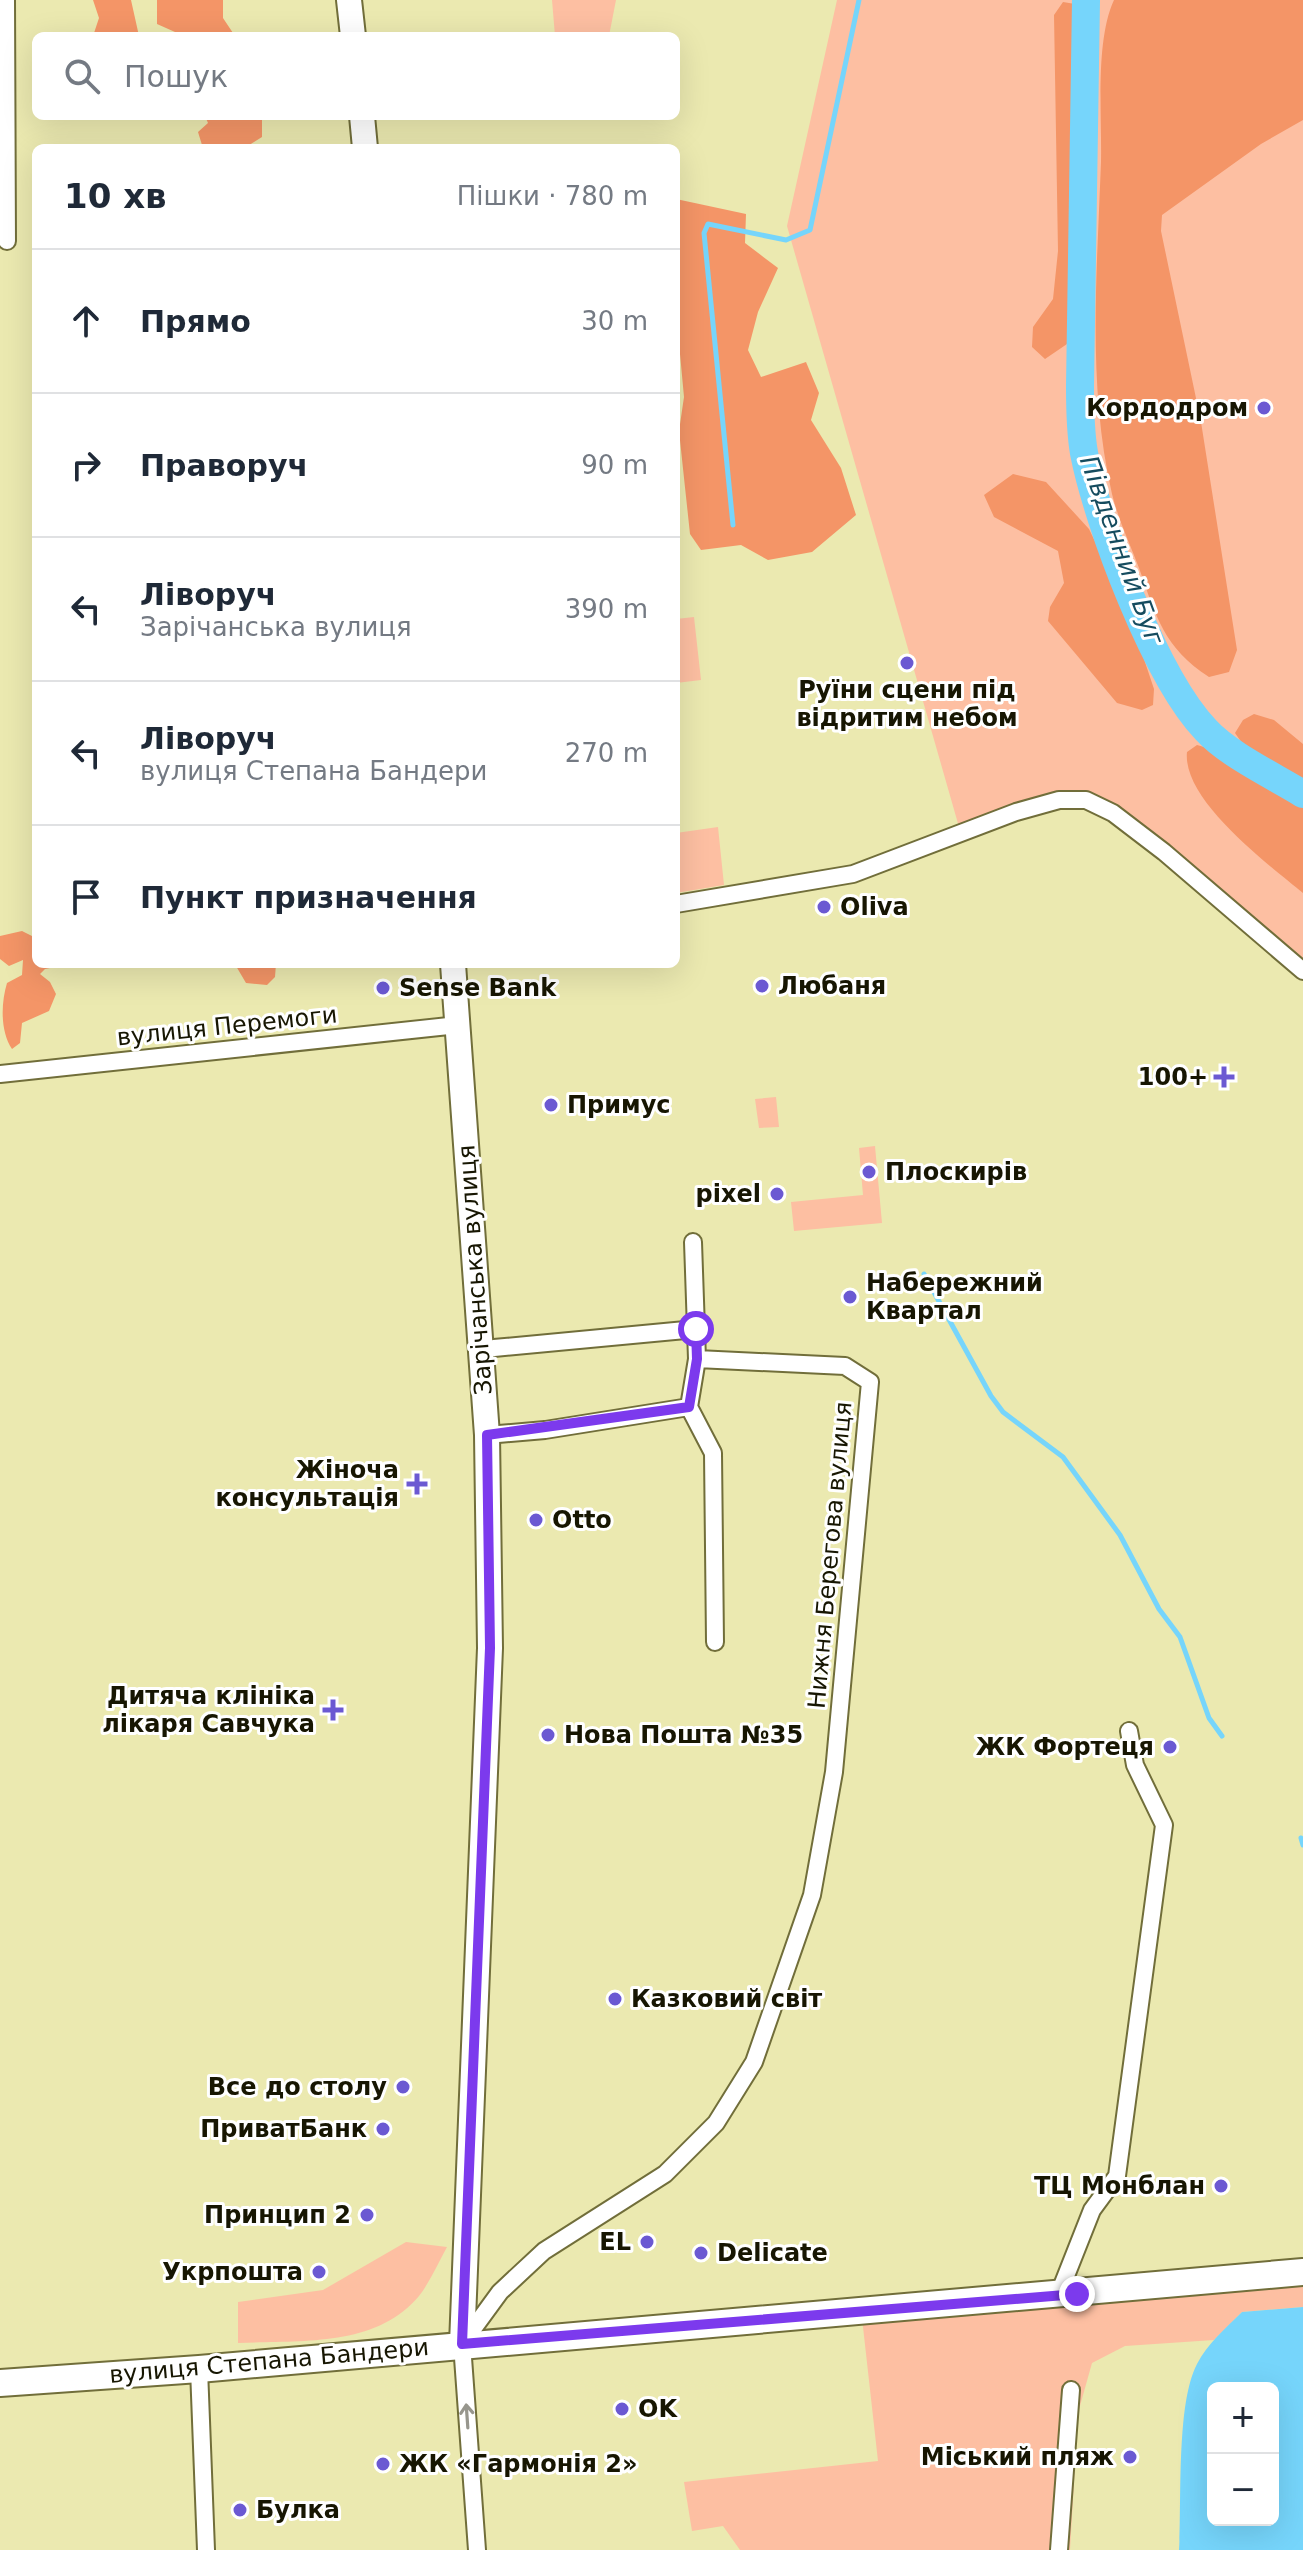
<!DOCTYPE html>
<html lang="uk">
<meta charset="utf-8">
<style>
:root{--surface:#fff;--page:#f6f6f7;--text:#1f2937;--muted:#747a83;--line:#e0e1e3}
body{margin:0;font-family:"DejaVu Sans",sans-serif;background:var(--page);color:var(--text)}
.controls{position:absolute;right:24px;bottom:24px;display:grid;overflow:hidden;border-radius:12px;box-shadow:0 8px 32px #0002}
.controls button{width:72px;height:72px;display:grid;place-items:center;padding:0;border:0;border-bottom:2px solid var(--line);background:var(--surface);color:var(--text);font:40px sans-serif}
.stop{position:absolute;width:24px;height:24px;margin:-18px;border:6px solid #7c3aed;border-radius:50%;background:#fff}
.stop.end{background:#7c3aed;border-color:#fff;box-shadow:0 2px 8px #0008}
.list{margin:0;padding:0;list-style:none}
h2{display:flex;justify-content:space-between;align-items:center;height:104px;margin:0;padding:0 32px;font-size:34px}
h2 small{font-size:26px;font-weight:400;color:var(--muted)}
.list li{display:grid;grid-template-columns:52px 1fr auto;gap:24px;align-items:center;box-sizing:border-box;height:144px;padding:0 32px;border-top:2px solid var(--line)}
.list b{display:block;font-size:30px;white-space:nowrap}
.list p{margin:0;font-size:26px;white-space:nowrap;color:var(--muted)}
.list em{font-size:26px;font-style:normal;color:var(--muted)}
.icon{flex:none;width:44px;height:44px;fill:none;stroke:currentColor;stroke-width:2;stroke-linecap:round;stroke-linejoin:round}
.map{position:relative;flex:none;width:1303px;height:2550px;overflow:hidden}
.search{position:absolute;background:var(--surface);box-shadow:0 8px 32px #0002;left:32px;top:32px;width:648px;height:88px;display:flex;align-items:center;gap:20px;box-sizing:border-box;padding:0 28px;border-radius:12px;color:var(--muted);font-size:30px}
.panel{position:absolute;background:var(--surface);box-shadow:0 8px 32px #0002;left:32px;top:144px;width:648px;height:824px;border-radius:12px}
.map>svg:first-child{display:block}
.green{fill:#fdbfa2}
.forest{fill:#f49567}
.water{fill:#76d5fb;fill-rule:evenodd}
.lines{fill:none;stroke-linecap:round;stroke-linejoin:round}
.stream{stroke:#76d5fb;stroke-width:5}
.river{stroke:#76d5fb;stroke-width:28}
.street-casing{stroke:#716e3a;stroke-width:20}
.secondary-casing{stroke:#716e3a;stroke-width:28}
.primary-casing{stroke:#716e3a;stroke-width:30}
.street{stroke:#fff;stroke-width:16}
.secondary{stroke:#fff;stroke-width:24}
.primary{stroke:#fff;stroke-width:26}
.oneway{stroke:#97968d}
.route{stroke:#7c3aed;stroke-width:10}
.poi-dot{fill:#6b59d2;stroke:#fff;stroke-width:3}
.labels{text-anchor:middle;dominant-baseline:central;stroke-width:6;stroke-linejoin:round;paint-order:stroke}
.poi-label{font-size:24px;font-weight:bold;fill:#171602;stroke:#fff;text-anchor:end}
.street-label{font-size:24px;fill:#171602;stroke:#fff}
.water-label{font-size:26px;font-style:italic;fill:#154c5f;stroke:#fff}
</style>
<div class="map">
<svg width="1303" height="2550" viewBox="0 0 1303 2550">
<rect width="100%" height="100%" fill="#ebe9b0"/>
<path class="green" d="M 552,0 L 616,0 L 609,36 L 555,36 Z
M 837,0 L 1303,0 L 1303,963 L 1168,846 L 1099,796 L 1073,793 L 1037,797 L 959,827 L 787,226 Z
M 694,617 L 701,680 L 676,683 L 676,619 Z
M 718,827 L 724,885 L 676,893 L 676,833 Z
M 776,1097 L 779,1127 L 759,1128 L 755,1099 Z
M 875,1146 L 882,1223 L 794,1231 L 791,1202 L 863,1195 L 859,1148 Z
M 406,2242 L 447,2247 C 438,2263 430,2282 419,2296 C 376,2348 299,2340 238,2343 L 238,2302 L 323,2290 Z
M 1303,2279 L 1303,2307 L 1242,2312 L 1214,2340 L 1125,2346 L 1092,2363 L 1078,2413 L 1070,2550 L 740,2550 L 723,2526 L 692,2531 L 684,2482 L 878,2461 L 862,2318 Z"/>
<path class="forest" d="M 93,0 L 131,0 L 139,36 L 93,36 L 99,18 Z
M 157,0 L 223,0 L 223,18 L 235,36 L 184,36 L 157,24 Z
M 1114,0 L 1303,0 L 1303,120 L 1261,144 L 1162,215 L 1161,231 L 1201,422 L 1237,650 L 1229,672 L 1209,677 C 1164,648 1156,616 1139,568 C 1130,544 1118,519 1112,494 C 1087,385 1097,273 1101,162 C 1102,115 1095,41 1114,0 Z
M 1063,2 L 1075,4 L 1079,22 C 1079,125 1090,243 1067,344 L 1045,359 L 1032,347 L 1033,327 L 1053,299 L 1058,251 L 1054,15 Z
M 205,116 L 262,116 L 262,137 L 246,147 L 202,145 L 198,132 L 208,123 Z
M 676,199 L 746,214 L 745,243 L 778,268 L 758,312 L 748,350 L 761,377 L 806,362 L 819,393 L 811,420 L 841,468 L 856,515 L 812,552 L 768,560 L 741,545 L 701,550 L 690,534 L 679,431 L 684,397 L 676,311 Z
M 1013,474 L 1046,482 L 1089,529 L 1126,605 L 1154,689 L 1153,705 L 1142,710 L 1117,703 L 1048,621 L 1050,607 L 1064,583 L 1058,551 L 994,517 L 984,495 Z
M 1254,714 L 1274,720 L 1303,744 L 1303,780 L 1242,743 L 1235,733 L 1243,720 Z
M 1197,745 L 1215,750 L 1303,807 L 1303,893 C 1268,864 1182,800 1187,752 Z
M 22,931 L 36,938 L 36,964 L 70,964 L 45,969 L 40,974 L 50,982 L 56,994 L 49,1011 L 22,1023 L 20,1043 L 12,1049 C 0,1031 1,1003 7,983 L 22,975 L 23,960 L 9,966 L 0,959 L 0,936 Z
M 220,964 L 276,964 L 275,977 L 267,985 L 246,983 L 236,966 Z"/>
<path class="water" d="M 1303,2307 L 1303,2550 L 1179,2550 C 1182,2502 1176,2404 1197,2364 C 1207,2344 1226,2328 1242,2312 ZM 1213,2388 L 1273,2388 L 1273,2520 L 1213,2520 Z"/>
<g class="lines">
<path class="stream" d="M 733,525 L 704,233 L 708,224 L 786,240 L 810,230 L 859,0
M 924,1274 L 991,1396 L 1003,1412 L 1063,1457 L 1120,1535 L 1159,1609 L 1180,1637 L 1209,1718 L 1222,1736
M 1301,1838 L 1303,1845"/>
<path class="river" d="M 1086,0 L 1080,386 C 1080,408 1080,430 1084,453 C 1098,525 1156,678 1206,730 C 1229,755 1274,776 1303,794"/>
<g class="street-casing">
<path id="street" d="M 6,0 L 7,241
M 676,904 L 853,874 L 1016,812 L 1059,800 L 1086,800 L 1113,813 L 1164,852 L 1303,971
M 0,1074 L 458,1025
M 693,1242 L 697,1359
M 494,1348 L 696,1329
M 689,1407 L 713,1453 L 715,1642
M 1058,2296 L 1092,2210 L 1117,2176 L 1164,1825 L 1135,1765 L 1129,1731
M 199,2369 L 206,2550
M 477,2550 L 462,2344 L 500,2292 L 544,2251 L 665,2174 L 716,2123 L 754,2062 L 812,1895 L 834,1772 L 870,1382 L 845,1366 L 697,1359 L 689,1407 L 545,1430 L 487,1435
M 1059,2550 L 1071,2390"/>
</g>
<g class="secondary-casing">
<path id="secondary" d="M 349,0 L 353,36
M 362,116 L 365,148
M 453,964 L 487,1435 L 490,1648 L 462,2344"/>
</g>
<g class="primary-casing">
<path id="primary" d="M 0,2383 L 199,2369 L 1303,2272"/>
</g>
<use href="#street" class="street"/>
<use href="#secondary" class="secondary"/>
<use href="#primary" class="primary"/>
</g>
<defs><path id="oneway-shaft" d="M-6 0H5M1.5-3L5.5 0L1.5 3" fill="none" stroke-width="1.6" stroke-linecap="round" stroke-linejoin="round" transform="scale(2)"/></defs>
<use class="oneway" href="#oneway-shaft" transform="translate(467 2416) rotate(-94)"/>
<g class="lines">
<path class="route" d="M 696,1329 L 697,1359 L 689,1407 L 487,1435 L 490,1648 L 462,2344 L 1077,2294"/>
</g>
<g class="poi-dot">
<circle cx="1264" cy="408" r="8"/>
<circle cx="907" cy="663" r="8"/>
<circle cx="824" cy="907" r="8"/>
<circle cx="762" cy="986" r="8"/>
<circle cx="383" cy="988" r="8"/>
<path d="M1220 1065h8v8h8v8h-8v8h-8v-8h-8v-8h8z"/>
<circle cx="551" cy="1105" r="8"/>
<circle cx="869" cy="1172" r="8"/>
<circle cx="777" cy="1194" r="8"/>
<circle cx="850" cy="1297" r="8"/>
<path d="M413 1472h8v8h8v8h-8v8h-8v-8h-8v-8h8z"/>
<circle cx="536" cy="1520" r="8"/>
<path d="M329 1698h8v8h8v8h-8v8h-8v-8h-8v-8h8z"/>
<circle cx="548" cy="1735" r="8"/>
<circle cx="1170" cy="1747" r="8"/>
<circle cx="615" cy="1999" r="8"/>
<circle cx="403" cy="2087" r="8"/>
<circle cx="383" cy="2129" r="8"/>
<circle cx="1221" cy="2186" r="8"/>
<circle cx="367" cy="2215" r="8"/>
<circle cx="647" cy="2242" r="8"/>
<circle cx="701" cy="2253" r="8"/>
<circle cx="319" cy="2272" r="8"/>
<circle cx="622" cy="2409" r="8"/>
<circle cx="1130" cy="2457" r="8"/>
<circle cx="383" cy="2464" r="8"/>
<circle cx="240" cy="2510" r="8"/>
</g>
<g class="labels">
<g class="poi-label">
<text x="1248" y="408">Кордодром</text>
<text x="907" y="690" text-anchor="middle">Руїни сцени під<tspan x="907" dy="28">відритим небом</tspan></text>
<text x="840" y="907" text-anchor="start">Oliva</text>
<text x="778" y="986" text-anchor="start">Любаня</text>
<text x="399" y="988" text-anchor="start">Sense Bank</text>
<text x="1208" y="1077">100+</text>
<text x="567" y="1105" text-anchor="start">Примус</text>
<text x="885" y="1172" text-anchor="start">Плоскирів</text>
<text x="761" y="1194">pixel</text>
<text x="866" y="1283" text-anchor="start">Набережний<tspan x="866" dy="28">Квартал</tspan></text>
<text x="399" y="1470">Жіноча<tspan x="399" dy="28">консультація</tspan></text>
<text x="552" y="1520" text-anchor="start">Otto</text>
<text x="315" y="1696">Дитяча клініка<tspan x="315" dy="28">лікаря Савчука</tspan></text>
<text x="564" y="1735" text-anchor="start">Нова Пошта №35</text>
<text x="1154" y="1747">ЖК Фортеця</text>
<text x="631" y="1999" text-anchor="start">Казковий світ</text>
<text x="387" y="2087">Все до столу</text>
<text x="367" y="2129">ПриватБанк</text>
<text x="1205" y="2186">ТЦ Монблан</text>
<text x="351" y="2215">Принцип 2</text>
<text x="631" y="2242">EL</text>
<text x="717" y="2253" text-anchor="start">Delicate</text>
<text x="303" y="2272">Укрпошта</text>
<text x="638" y="2409" text-anchor="start">OK</text>
<text x="1114" y="2457">Міський пляж</text>
<text x="399" y="2464" text-anchor="start">ЖК «Гармонія 2»</text>
<text x="256" y="2510" text-anchor="start">Булка</text>
</g>
<g class="street-label">
<text transform="translate(227 1026) rotate(-6)">вулиця Перемоги</text>
<text transform="translate(475 1270) rotate(-94)">Зарічанська вулиця</text>
<text transform="translate(830 1555) rotate(-85)">Нижня Берегова вулиця</text>
<text transform="translate(269 2361) rotate(-5)">вулиця Степана Бандери</text>
</g>
<g class="water-label">
<text transform="translate(1122 550) rotate(70)">Південний Буг</text>
</g>
</g>
</svg>
<div class="controls">
<button>+</button>
<button>−</button>
</div>
<div class="stop" style="left:696px;top:1329px"></div>
<div class="stop end" style="left:1077px;top:2294px"></div>
<div class="search"><svg class="icon" aria-label="search" viewBox="0 0 24 24"><circle cx="10" cy="10" r="6"/><path d="M15 15l6 6"/></svg>Пошук</div>
<section class="panel">
<h2>10 хв<small>Пішки · 780 m</small></h2>
<ul class="list">
<li><svg class="icon" aria-label="ahead" viewBox="0 0 24 24"><path d="M12 20V5M6 11l6-6 6 6"/></svg><div><b>Прямо</b></div><em>30 m</em></li>
<li><svg class="icon" aria-label="right" viewBox="0 0 24 24"><path d="M7 20v-9h11M14 6l5 5-5 5"/></svg><div><b>Праворуч</b></div><em>90 m</em></li>
<li><svg class="icon" aria-label="left" viewBox="0 0 24 24"><path d="M17 20v-9H6M10 6l-5 5 5 5"/></svg><div><b>Ліворуч</b><p>Зарічанська вулиця</p></div><em>390 m</em></li>
<li><svg class="icon" aria-label="left" viewBox="0 0 24 24"><path d="M17 20v-9H6M10 6l-5 5 5 5"/></svg><div><b>Ліворуч</b><p>вулиця Степана Бандери</p></div><em>270 m</em></li>
<li><svg class="icon" aria-label="arrive" viewBox="0 0 24 24"><path d="M6 21V4h12l-3 4 3 4H6"/></svg><div><b>Пункт призначення</b></div></li>
</ul>
</section>
</div>
